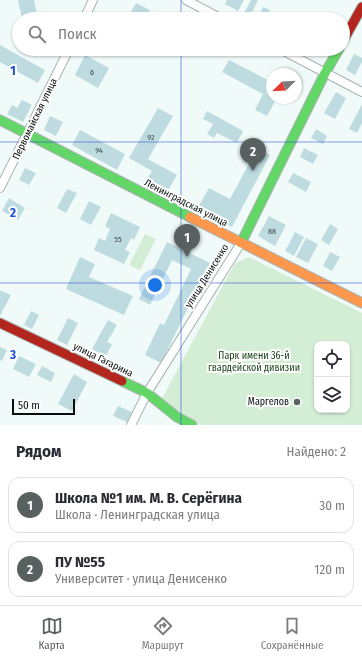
<!DOCTYPE html>
<html lang="ru">
<meta charset="utf-8">
<style>
:root{--surface:#fff;--page:#f2f2f3;--text:#2b2b33;--muted:#7c7c81;--line:#e1e1e2;--accent:#596160}
body{margin:0;font-family:"Fira Sans Condensed",sans-serif;background:var(--page);color:var(--text)}
.controls{position:absolute;right:12px;bottom:12px;display:grid;overflow:hidden;border-radius:8px;box-shadow:0 1px 3px #0004}
.controls button{width:36px;height:36px;display:grid;place-items:center;padding:0;border:0;border-bottom:1px solid var(--line);background:var(--surface);color:var(--text);font:20px sans-serif}
.compass{position:absolute;left:266px;top:68px;width:36px;height:36px;border-radius:50%;background:var(--surface);box-shadow:0 1px 3px #0004;rotate:246deg}
.scale{position:absolute;left:12px;bottom:10px;width:63px;box-sizing:border-box;padding-left:4px;border:2px solid #070e0d;border-top:0;font-size:11px;line-height:14px;white-space:nowrap;color:#070e0d;-webkit-text-stroke:3px #fff;paint-order:stroke}
.you{position:absolute;left:155px;top:285px;width:14px;height:14px;margin:-10px;border:3px solid #fff;border-radius:50%;background:#1a73e8;box-shadow:0 0 0 6px #1a73e833}
.badge{display:grid;place-items:center;width:26px;height:26px;border-radius:50%;background:var(--accent);color:#fff;font-size:13px;font-weight:700}
.pin{position:absolute;translate:-50% -33px;filter:drop-shadow(0 1px 2px #0008)}
.pin::after{content:'';position:absolute;top:21px;width:14px;height:12px;background:inherit;clip-path:polygon(0 0,100% 0,50% 100%)}
.list{margin:0;padding:0;list-style:none}
h2{display:flex;justify-content:space-between;align-items:center;height:52px;margin:0;padding:0 16px;font-size:17px}
h2 small{font-size:13px;font-weight:400;color:var(--muted)}
.list li{display:grid;grid-template-columns:26px 1fr auto;gap:12px;align-items:center;box-sizing:border-box;height:56px;margin:0 8px 8px;padding:0 8px;border:1px solid var(--line);border-radius:12px}
.list b{display:block;font-size:15px;white-space:nowrap}
.list p{margin:0;font-size:13px;white-space:nowrap;color:var(--muted)}
.list em{font-size:13px;font-style:normal;color:var(--muted)}
.icon{flex:none;width:22px;height:22px;fill:none;stroke:currentColor;stroke-width:2;stroke-linecap:round;stroke-linejoin:round}
.map{position:relative;flex:none;width:362px;height:425px;overflow:hidden}
.search{position:absolute;background:var(--surface);box-shadow:0 1px 3px #0004;left:12px;right:12px;top:12px;height:44px;display:flex;align-items:center;gap:10px;box-sizing:border-box;padding:0 14px;border-radius:22px;color:var(--muted);font-size:15px}
.sheet{height:180px;background:var(--surface)}
nav{display:flex;justify-content:space-around;align-items:center;box-sizing:border-box;height:56px;border-top:1px solid var(--line);background:var(--surface);font-size:11px;color:var(--muted)}
nav a{display:grid;justify-items:center;gap:2px}
nav .on{color:var(--accent)}
.map>svg:first-child{display:block}
.green{fill:#d4eed6;fill-rule:evenodd}
.building{fill:#bedce0}
.lines{fill:none;stroke-linecap:round;stroke-linejoin:round}
.street-casing{stroke:#aab3b2;stroke-width:10}
.fast-casing{stroke:#aab3b2;stroke-width:11}
.slow-casing{stroke:#aab3b2;stroke-width:11}
.jam-casing{stroke:#aab3b2;stroke-width:11}
.street{stroke:#fdfefe;stroke-width:8}
.fast{stroke:#63d668;stroke-width:9}
.slow{stroke:#ff974d;stroke-width:9}
.jam{stroke:#b3261e;stroke-width:9}
.grid{fill:none;stroke:#1d4ed8;stroke-width:1;stroke-opacity:0.55}
.poi-dot{fill:#596160;stroke:#fff;stroke-width:1.5}
.labels{text-anchor:middle;dominant-baseline:central;stroke-width:4;stroke-linejoin:round;paint-order:stroke}
.number-label{font-size:8px;fill:#354242}
.street-label{font-size:10px;fill:#070e0d;stroke:#fff}
.park-label{font-size:10px;fill:#133f12;stroke:#fff}
.poi-label{font-size:10px;fill:#070e0d;stroke:#fff;text-anchor:end}
.grid-label{font-size:13px;text-anchor:middle;font-weight:bold;fill:#1d4ed8;stroke:#fff;stroke-width:4;stroke-linejoin:round;paint-order:stroke}
</style>
<div class="map">
<svg width="362" height="425" viewBox="0 0 362 425">
<rect width="100%" height="100%" fill="#f0fbf9"/>
<path class="green" d="M 145,234 L 156,239 L 140,270 L 129,265 Z
M 249,257 L 362,313 L 362,425 L 201,425 L 187,418 L 161,400 L 235,263 ZM 317,344 L 347,344 L 347,410 L 317,410 Z"/>
<path class="building" d="M 18,0 L 34,0 L 38,19 L 22,19 Z
M 227,0 L 244,0 L 238,11 L 225,4 Z
M 251,0 L 258,0 L 250,16 L 244,13 Z
M 136,3 L 150,10 L 146,19 L 127,19 Z
M 263,7 L 270,10 L 266,19 L 257,19 Z
M 0,45 L 45,70 L 38,83 L 0,62 Z
M 308,49 L 325,49 L 321,56 Z
M 354,54 L 362,58 L 362,62 L 355,75 L 346,70 Z
M 85,55 L 109,68 L 98,88 L 75,75 Z
M 229,60 L 272,82 L 272,98 L 277,98 L 267,116 L 255,110 L 263,94 L 222,72 Z
M 336,92 L 346,98 L 335,119 L 324,113 Z
M 22,100 L 32,105 L 23,122 L 7,114 L 12,105 L 17,108 Z
M 362,104 L 362,123 L 357,133 L 349,129 Z
M 158,108 L 173,116 L 148,159 L 177,175 L 167,192 L 146,181 L 152,171 L 129,158 Z
M 207,111 L 243,131 L 237,143 L 217,133 L 214,138 L 207,134 L 213,124 L 203,119 Z
M 50,116 L 63,122 L 56,136 L 44,130 Z
M 316,129 L 327,136 L 323,144 L 311,138 Z
M 80,130 L 125,154 L 117,170 L 72,145 Z
M 257,148 L 270,155 L 232,227 L 197,209 L 209,188 L 230,199 Z
M 304,148 L 318,155 L 313,164 L 300,157 Z
M 25,168 L 36,173 L 29,185 L 19,180 Z
M 293,173 L 311,182 L 306,192 L 288,182 Z
M 67,189 L 77,193 L 66,213 L 57,208 Z
M 9,198 L 25,208 L 18,220 L 2,211 Z
M 89,201 L 101,207 L 91,225 L 80,219 Z
M 111,213 L 140,227 L 134,240 L 131,238 L 125,250 L 130,252 L 124,264 L 94,250 L 99,238 L 105,241 L 110,229 L 105,226 Z
M 269,216 L 286,225 L 275,246 L 258,236 Z
M 330,224 L 338,229 L 329,245 L 321,240 Z
M 295,232 L 304,237 L 294,256 L 285,251 Z
M 306,238 L 318,244 L 308,263 L 296,257 Z
M 167,242 L 210,263 L 161,363 L 145,355 L 160,323 L 164,325 L 191,269 L 172,260 L 150,305 L 139,299 Z
M 330,252 L 340,257 L 332,271 L 323,266 Z
M 80,257 L 95,264 L 89,277 L 133,296 L 124,315 L 66,289 Z
M 0,290 L 11,295 L 0,316 Z
M 31,311 L 39,315 L 32,329 L 24,325 Z
M 68,318 L 78,323 L 67,345 L 57,340 Z
M 108,320 L 117,325 L 107,342 L 112,344 L 106,356 L 92,349 Z
M 0,347 L 7,350 L 2,361 L 0,360 Z
M 19,356 L 36,364 L 29,377 L 13,369 Z
M 42,366 L 55,373 L 51,382 L 37,375 Z
M 74,374 L 87,382 L 72,411 L 58,404 Z
M 118,406 L 132,412 L 127,422 L 113,416 Z"/>
<g class="lines">
<g class="street-casing">
<path id="street" d="M 186,0 L 222,19
M 84,19 L 93,0
M 280,49 L 362,92
M 0,188 L 69,49
M 131,425 L 147,393 L 241,243"/>
</g>
<g class="fast-casing">
<path id="fast" d="M 0,120 L 190,217
M 241,243 L 325,73 L 339,49
M 122,381 L 147,393 L 177,417 L 192,425"/>
</g>
<g class="slow-casing">
<path id="slow" d="M 190,217 L 362,303"/>
</g>
<g class="jam-casing">
<path id="jam" d="M 343,41 L 362,7
M 0,323 L 122,381"/>
</g>
<use href="#street" class="street"/>
<use href="#fast" class="fast"/>
<use href="#slow" class="slow"/>
<use href="#jam" class="jam"/>
</g>
<path class="grid" d="M 181,0 L 181,19M 181,49 L 181,425M 0,142 L 362,142M 0,283 L 362,283"/>
<circle class="poi-dot" cx="297" cy="402" r="4"/>
<g class="labels">
<g class="number-label">
<text x="92" y="72">6</text>
<text x="151" y="137">92</text>
<text x="99" y="150">94</text>
<text x="272" y="231">88</text>
<text x="118" y="239">55</text>
</g>
<g class="street-label">
<text transform="translate(35 119) rotate(-64)">Первомайская улица</text>
<text transform="translate(186 203) rotate(27)">Ленинградская улица</text>
<text transform="translate(207 276) rotate(-58)">улица Денисенко</text>
<text transform="translate(103 360) rotate(26)">улица Гагарина</text>
</g>
<g class="park-label">
<text x="254" y="356">Парк имени 36-й<tspan x="254" dy="12">гвардейской дивизии</tspan></text>
</g>
<g class="poi-label">
<text x="289" y="402">Маргелов</text>
</g>
</g>
<g class="grid-label">
<text x="13" y="75">1</text>
<text x="13" y="217">2</text>
<text x="13" y="359">3</text>
</g>
</svg>
<div class="controls">
<button><svg class="icon" aria-label="locate" viewBox="0 0 24 24"><circle cx="12" cy="12" r="6"/><path d="M12 2v4M12 18v4M2 12h4M18 12h4"/></svg></button>
<button><svg class="icon" aria-label="layers" viewBox="0 0 24 24"><path d="M12 4l9 5-9 5-9-5zM3 14l9 5 9-5"/></svg></button>
</div>
<svg class="compass" viewBox="-18 -18 36 36"><path d="M0-13l5 13h-10z" fill="#e53935"/><path d="M0 13l5-13h-10z" fill="#7c7c81"/></svg>
<div class="scale">50 m</div>
<div class="you"></div>
<div class="pin badge" style="left:187px;top:257px">1</div>
<div class="pin badge" style="left:253px;top:171px">2</div>
<div class="search"><svg class="icon" aria-label="search" viewBox="0 0 24 24"><circle cx="10" cy="10" r="6"/><path d="M15 15l6 6"/></svg>Поиск</div>
</div>
<section class="sheet">
<h2>Рядом<small>Найдено: 2</small></h2>
<ul class="list">
<li><span class="badge">1</span><div><b>Школа №1 им. М. В. Серёгина</b><p>Школа · Ленинградская улица</p></div><em>30 m</em></li>
<li><span class="badge">2</span><div><b>ПУ №55</b><p>Университет · улица Денисенко</p></div><em>120 m</em></li>
</ul>
</section>
<nav>
<a class="on"><svg class="icon" aria-label="map" viewBox="0 0 24 24"><path d="M3 6l6-2 6 2 6-2v14l-6 2-6-2-6 2zM9 4v14M15 6v14"/></svg>Карта</a>
<a><svg class="icon" aria-label="directions" viewBox="0 0 24 24"><path d="M12 3l9 9-9 9-9-9zM9 14v-3h6M13 9l2 2-2 2"/></svg>Маршрут</a>
<a><svg class="icon" aria-label="saved" viewBox="0 0 24 24"><path d="M7 4h10v16l-5-4-5 4z"/></svg>Сохранённые</a>
</nav>
